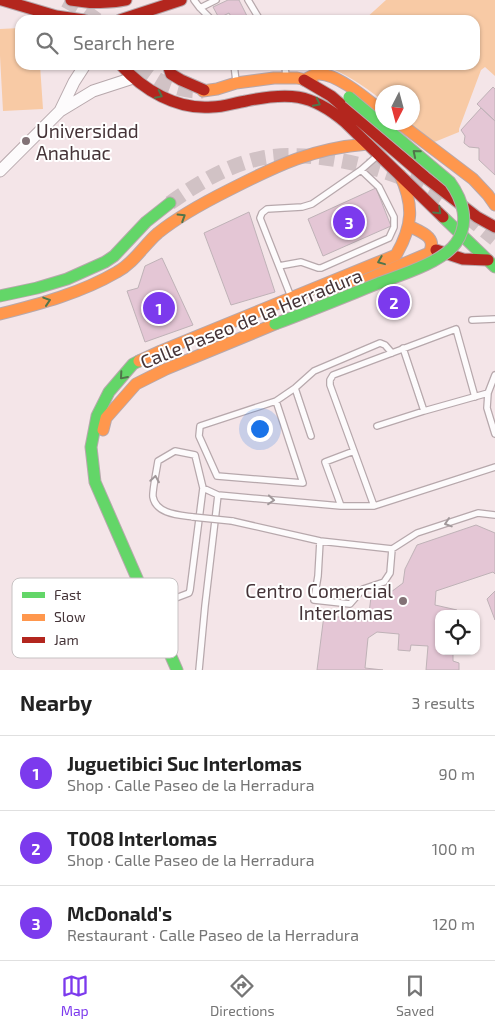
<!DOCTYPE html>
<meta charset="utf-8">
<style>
:root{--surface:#fff;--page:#f2f2f2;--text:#222;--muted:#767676;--line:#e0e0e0;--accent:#7c3aed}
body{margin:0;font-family:"Exo 2",sans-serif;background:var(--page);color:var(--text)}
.controls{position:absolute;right:15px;bottom:15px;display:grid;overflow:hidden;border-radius:10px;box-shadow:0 1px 4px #0004}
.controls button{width:45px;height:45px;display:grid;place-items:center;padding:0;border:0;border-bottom:1px solid var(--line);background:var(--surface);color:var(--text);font:25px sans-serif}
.compass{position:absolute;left:375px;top:85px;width:45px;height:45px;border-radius:50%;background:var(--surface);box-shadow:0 1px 4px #0004;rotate:186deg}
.you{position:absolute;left:259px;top:428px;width:18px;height:18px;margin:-12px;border:4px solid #fff;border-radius:50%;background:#1a73e8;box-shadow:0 0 0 8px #1a73e833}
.badge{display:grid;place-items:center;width:32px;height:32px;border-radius:50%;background:var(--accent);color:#fff;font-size:16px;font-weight:700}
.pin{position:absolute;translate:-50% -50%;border:2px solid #fff;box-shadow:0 1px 5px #0006}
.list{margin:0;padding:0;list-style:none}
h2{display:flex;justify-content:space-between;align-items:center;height:65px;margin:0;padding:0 20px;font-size:21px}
h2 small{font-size:16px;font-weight:400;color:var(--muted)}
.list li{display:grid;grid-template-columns:32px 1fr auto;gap:15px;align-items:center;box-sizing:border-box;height:75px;padding:0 20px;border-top:1px solid var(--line)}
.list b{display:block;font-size:19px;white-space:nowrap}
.list p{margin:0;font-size:16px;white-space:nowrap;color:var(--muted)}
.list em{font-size:16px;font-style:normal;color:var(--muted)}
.icon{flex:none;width:28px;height:28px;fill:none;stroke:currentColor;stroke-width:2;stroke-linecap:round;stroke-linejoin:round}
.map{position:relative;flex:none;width:495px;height:670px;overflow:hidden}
.search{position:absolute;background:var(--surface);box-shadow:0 1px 4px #0004;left:15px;right:15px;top:15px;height:55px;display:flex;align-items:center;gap:12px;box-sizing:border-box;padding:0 18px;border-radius:15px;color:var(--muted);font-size:19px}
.sheet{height:290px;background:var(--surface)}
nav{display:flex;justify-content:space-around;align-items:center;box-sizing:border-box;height:70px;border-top:1px solid var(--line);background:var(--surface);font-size:14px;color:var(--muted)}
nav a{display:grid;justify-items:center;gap:2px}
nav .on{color:var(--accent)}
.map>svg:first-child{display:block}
.green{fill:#f8caa5}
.building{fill:#e4c6d5;stroke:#bfb2b7}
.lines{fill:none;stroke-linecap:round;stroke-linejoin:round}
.secondary-tunnel{stroke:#d1c2c5;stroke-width:15;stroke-dasharray:15 8;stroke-linecap:butt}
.lane-casing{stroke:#b7a8ac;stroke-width:8}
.street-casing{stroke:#b7a8ac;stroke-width:13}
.fast-casing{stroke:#b7a8ac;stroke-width:13}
.slow-casing{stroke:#b7a8ac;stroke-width:13}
.jam-casing{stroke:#b7a8ac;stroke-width:13}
.lane{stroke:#fdfbfc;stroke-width:5.5}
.street{stroke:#fdfbfc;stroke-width:11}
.fast{stroke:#63d668;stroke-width:11}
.slow{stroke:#ff974d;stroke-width:11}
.jam{stroke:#b3261e;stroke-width:11}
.lane-bridge-casing{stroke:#b7a8ac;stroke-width:8;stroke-linecap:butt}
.fast-bridge-casing{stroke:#b7a8ac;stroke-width:13;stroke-linecap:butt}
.lane-bridge{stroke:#fdfbfc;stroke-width:5.5}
.fast-bridge{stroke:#63d668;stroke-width:11}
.oneway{stroke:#51754b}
.oneway2{stroke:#a1989a}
.poi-dot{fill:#827276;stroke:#fff;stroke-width:2}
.labels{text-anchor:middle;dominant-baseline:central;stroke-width:4;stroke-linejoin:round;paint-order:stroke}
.poi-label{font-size:19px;fill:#453438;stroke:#fff;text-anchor:start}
.street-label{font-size:19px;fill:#453438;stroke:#fff}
.key{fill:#fff;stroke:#c7c2c3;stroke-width:1}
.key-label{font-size:14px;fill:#453438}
</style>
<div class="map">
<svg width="495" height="670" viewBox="0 0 495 670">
<rect width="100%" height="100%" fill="#f4e5e8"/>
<path class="green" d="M 386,0 L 495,0 L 495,76 L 485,67 L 481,70 L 459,129 L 459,132 L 432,143 L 409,123 L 412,122 L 412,92 L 382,92 L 382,100 C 362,85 346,73 322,65 L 475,65 L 475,20 L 364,20 Z
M 20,28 L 20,65 L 40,65 L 43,109 L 3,111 L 0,56 L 0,29 Z"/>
<path class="building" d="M 228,0 L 239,0 L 249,20 L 233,20 L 229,13 L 219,18 L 213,7 Z
M 493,87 L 495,89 L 495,121 L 477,104 Z
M 481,108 L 495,121 L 495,175 L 479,160 L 479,148 L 469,147 L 464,143 L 465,136 L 461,130 Z
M 376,188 L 391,226 L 323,256 L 308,219 Z
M 249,212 L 275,292 L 231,305 L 204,233 Z
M 162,258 L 193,325 L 145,342 L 127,291 L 138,288 L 145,266 Z
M 476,525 L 495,533 L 495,574 L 493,572 L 436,591 L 435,605 L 457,610 L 459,614 L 439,614 L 439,651 L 453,651 L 453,661 L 459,663 L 459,670 L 426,670 L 428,646 L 411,645 L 410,651 L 398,650 L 399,634 L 377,632 L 368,638 L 365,668 L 383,670 L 317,670 L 324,615 L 368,621 L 371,597 L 381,591 L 391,592 L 403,583 L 405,569 L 417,545 Z
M 495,591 L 495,620 L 487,599 Z"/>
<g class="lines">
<path class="secondary-tunnel" d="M 65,0 L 83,10 L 97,20
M 139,65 C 156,82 179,92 203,91
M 170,203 C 198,183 228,165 262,158 C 315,148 403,170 447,201
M 467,216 L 495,239"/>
<g class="lane-casing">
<path id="lane" d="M 194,0 L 200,8 L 212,20
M 248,0 L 260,20
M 200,8 L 216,0
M 234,65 L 236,81
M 285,65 L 286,78
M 279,266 L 301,262 L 318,268 L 321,268 L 389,238 L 394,227 L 394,217 L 379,187 L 361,170
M 291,297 L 260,218 L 262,213 L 267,209 L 302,207 L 312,204 L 361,170 L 377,156
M 472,320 L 495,319
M 403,348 L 424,411
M 495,375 L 488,393 L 487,408 L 495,434
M 295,388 L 311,436
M 276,401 L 303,483 L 217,476 L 199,436 L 200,426 L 276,401 L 295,388 L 314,371 L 380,343 L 385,345 L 392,353
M 377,426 L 424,411 L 488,393
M 341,506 L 325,462 L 354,451
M 374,506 L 330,385 L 330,380 L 333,375 L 456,329 L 475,397
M 193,517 C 179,515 156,514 153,497 C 152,492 157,468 158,461 L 175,451 L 195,455 L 203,488 L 218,495 L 341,506 L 374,506 L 495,467
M 232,521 L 320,541 L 392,549 L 417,533 L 478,513 L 495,515
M 320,541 L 318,576 L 314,600 L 350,604 L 363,589 L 384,582 L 390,573 L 392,549
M 160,604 L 189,593 L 190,590 L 203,488
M 199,670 L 205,606 L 218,495"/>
</g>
<g class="street-casing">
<path id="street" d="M 60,111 L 74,82 L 85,65
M 0,171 L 60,111 L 93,91 L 133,78"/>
</g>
<g class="fast-casing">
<path id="fast" d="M 443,217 L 495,267
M 0,296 L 37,288 L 67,279 L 105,262 L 114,256 L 146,222 L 170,203
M 139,361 L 133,364 L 109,392 L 97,416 L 91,447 L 95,482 L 177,670"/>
</g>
<g class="slow-casing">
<path id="slow" d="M 304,80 C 308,78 314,74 318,74 C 337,73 368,100 382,111
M 203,91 L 217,89 L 236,83 L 274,78 L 297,78 L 312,81
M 398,122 L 473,179 L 488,195 L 495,205
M 323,298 L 429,253 C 438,237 421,232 409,226
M 0,314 C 40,304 81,293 117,272 C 134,263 144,245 158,233 C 179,216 205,202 229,190 C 278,165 313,148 368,144
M 139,361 L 161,351 L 396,255 C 413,226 414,205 400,175
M 103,430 L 106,418 L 136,384 L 166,369 L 275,324"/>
</g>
<g class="jam-casing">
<path id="jam" d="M 2,0 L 56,16 L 84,20
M 71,0 C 89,3 108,4 126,0
M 120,20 L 181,0
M 121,65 C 143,90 177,110 212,107 C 223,107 234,103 246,101 C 288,92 311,93 345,122 L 443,217
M 168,65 L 171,74 L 181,80 L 204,90
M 304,80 L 331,96 L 425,177 L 477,217 L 495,227
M 436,250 L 463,259 L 488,260"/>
</g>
<use href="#lane" class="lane"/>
<use href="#street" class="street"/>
<use href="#fast" class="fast"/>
<use href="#slow" class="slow"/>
<use href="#jam" class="jam"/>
<g class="lane-bridge-casing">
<path id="lane-bridge" d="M 193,517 L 232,521"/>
</g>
<g class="fast-bridge-casing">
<path id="fast-bridge" d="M 275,324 C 310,311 344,297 379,283 C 401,275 443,262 456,243 C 470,223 463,200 450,182 L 349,97"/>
</g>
<use href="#lane-bridge" class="lane-bridge"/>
<use href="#fast-bridge" class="fast-bridge"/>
</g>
<defs><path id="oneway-chevron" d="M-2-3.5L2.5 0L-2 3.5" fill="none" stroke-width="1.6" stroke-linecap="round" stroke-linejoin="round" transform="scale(1.25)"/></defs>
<g class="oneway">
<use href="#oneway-chevron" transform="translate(159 95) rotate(26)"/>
<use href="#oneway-chevron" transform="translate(317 103) rotate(27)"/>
<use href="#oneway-chevron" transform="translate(416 153) rotate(-140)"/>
<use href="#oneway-chevron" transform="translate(438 211) rotate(44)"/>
<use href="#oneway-chevron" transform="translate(182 217) rotate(-32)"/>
<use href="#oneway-chevron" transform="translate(381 261) rotate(158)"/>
<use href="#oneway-chevron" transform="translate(47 301) rotate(-18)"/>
<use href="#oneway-chevron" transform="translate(123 376) rotate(131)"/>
</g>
<g class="oneway2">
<use href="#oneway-chevron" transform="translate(155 479) rotate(-81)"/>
<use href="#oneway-chevron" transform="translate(271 500) rotate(5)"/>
<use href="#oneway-chevron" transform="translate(448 523) rotate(162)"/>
</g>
<g class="poi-dot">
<circle cx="26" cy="141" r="5"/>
<circle cx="403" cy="601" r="5"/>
</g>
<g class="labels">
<g class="poi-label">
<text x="36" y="130">Universidad<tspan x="36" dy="22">Anahuac</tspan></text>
<text x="393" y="590" text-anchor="end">Centro Comercial<tspan x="393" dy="22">Interlomas</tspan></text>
</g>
<g class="street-label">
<text transform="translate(251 318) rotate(-22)">Calle Paseo de la Herradura</text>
</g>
</g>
<rect x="12" y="578" width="166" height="80" rx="8" class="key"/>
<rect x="22" y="592" width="23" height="6" fill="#63d668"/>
<rect x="22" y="614" width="23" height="7" fill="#ff974d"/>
<rect x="22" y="637" width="23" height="6" fill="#b3261e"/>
<g class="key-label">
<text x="54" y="600">Fast</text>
<text x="54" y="622">Slow</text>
<text x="54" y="645">Jam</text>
</g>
</svg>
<div class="controls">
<button><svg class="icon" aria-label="locate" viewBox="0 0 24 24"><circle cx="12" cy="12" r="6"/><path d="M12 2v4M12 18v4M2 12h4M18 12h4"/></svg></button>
</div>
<svg class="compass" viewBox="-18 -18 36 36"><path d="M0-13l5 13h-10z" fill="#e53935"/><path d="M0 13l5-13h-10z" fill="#767676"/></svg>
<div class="you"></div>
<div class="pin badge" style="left:159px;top:308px">1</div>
<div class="pin badge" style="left:394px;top:302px">2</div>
<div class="pin badge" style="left:349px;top:222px">3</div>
<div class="search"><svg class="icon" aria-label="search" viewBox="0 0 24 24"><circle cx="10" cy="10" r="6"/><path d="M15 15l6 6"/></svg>Search here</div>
</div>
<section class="sheet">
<h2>Nearby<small>3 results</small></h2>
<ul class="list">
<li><span class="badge">1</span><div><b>Juguetibici Suc Interlomas</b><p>Shop · Calle Paseo de la Herradura</p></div><em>90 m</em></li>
<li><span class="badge">2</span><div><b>T008 Interlomas</b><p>Shop · Calle Paseo de la Herradura</p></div><em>100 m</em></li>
<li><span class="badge">3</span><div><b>McDonald's</b><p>Restaurant · Calle Paseo de la Herradura</p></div><em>120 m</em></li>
</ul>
</section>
<nav>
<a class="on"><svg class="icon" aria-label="map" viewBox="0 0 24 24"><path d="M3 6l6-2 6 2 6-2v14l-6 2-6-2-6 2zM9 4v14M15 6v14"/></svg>Map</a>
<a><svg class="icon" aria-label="directions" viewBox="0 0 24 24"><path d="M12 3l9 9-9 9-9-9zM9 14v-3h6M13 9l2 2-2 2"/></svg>Directions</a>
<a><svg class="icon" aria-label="saved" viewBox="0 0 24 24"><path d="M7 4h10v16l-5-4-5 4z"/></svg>Saved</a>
</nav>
